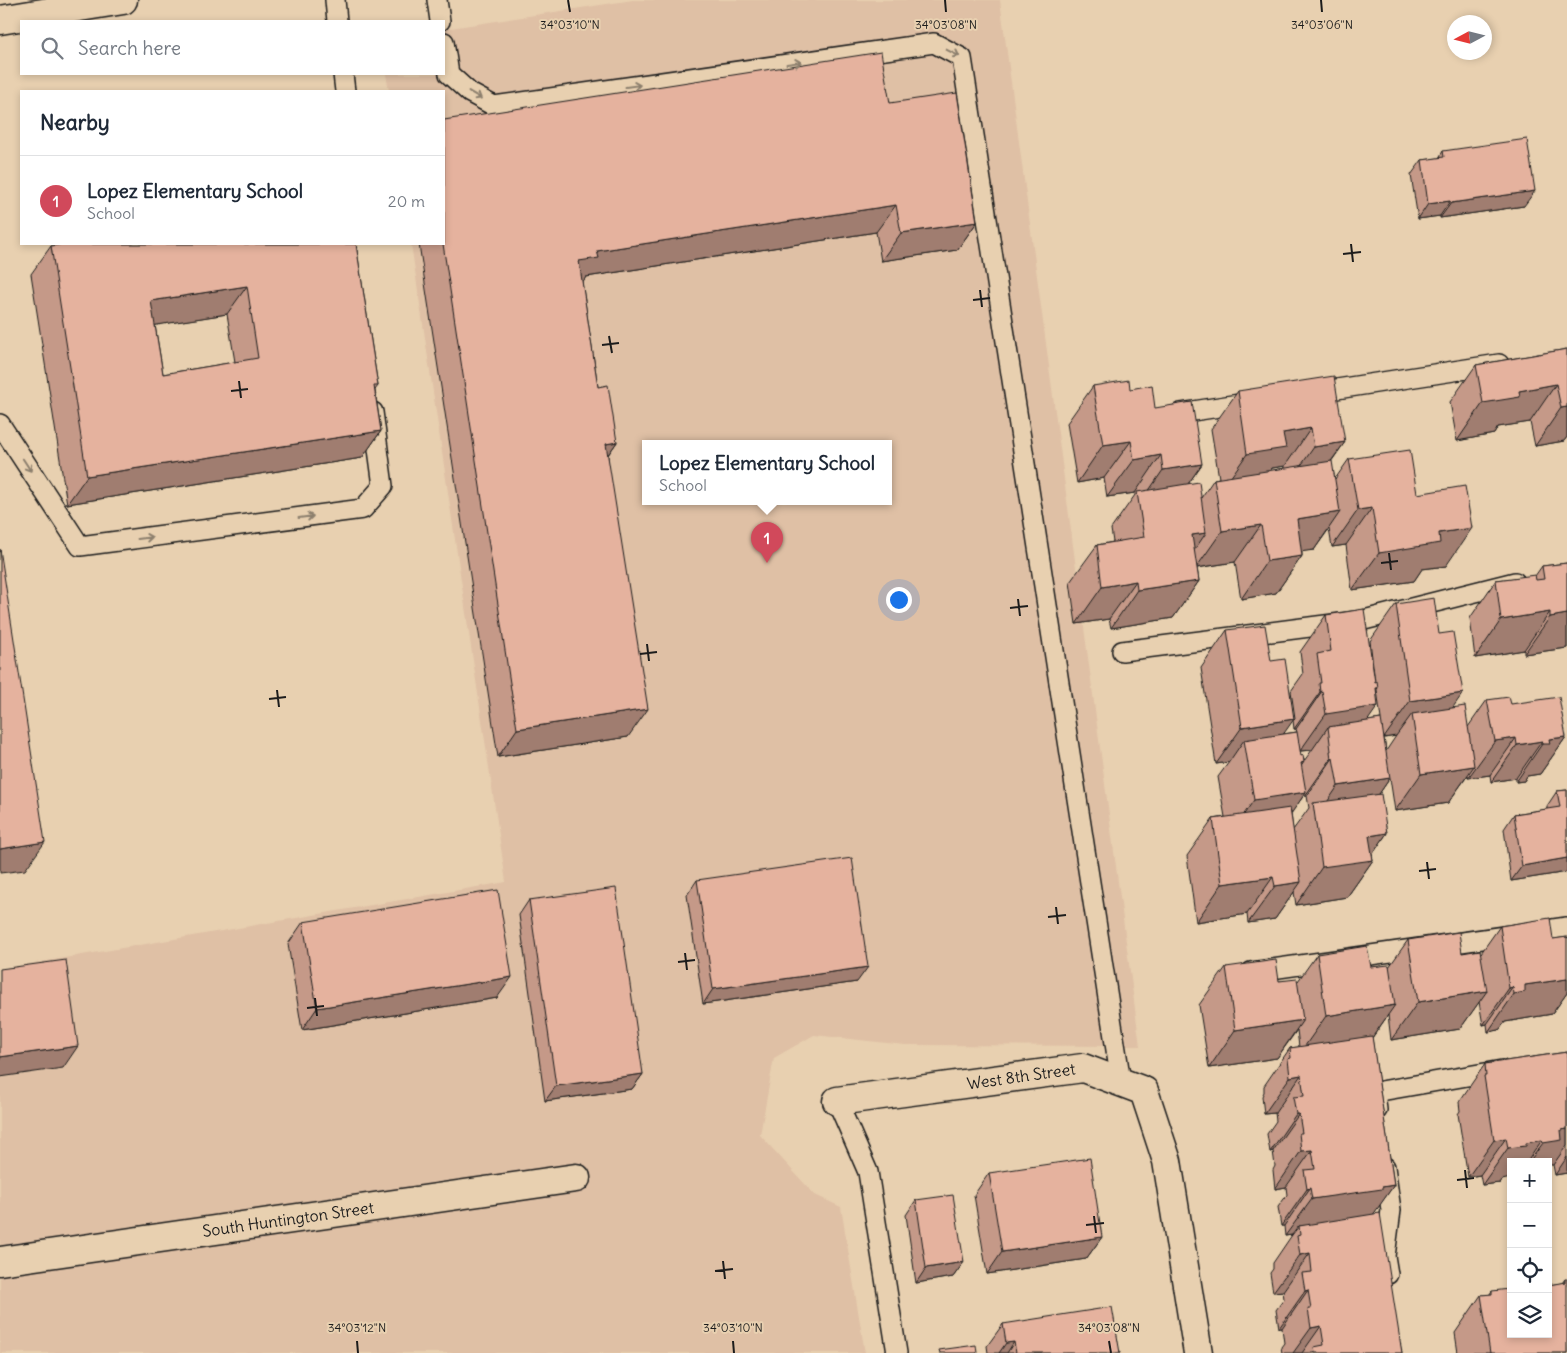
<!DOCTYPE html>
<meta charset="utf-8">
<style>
:root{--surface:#fff;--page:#f6f6f7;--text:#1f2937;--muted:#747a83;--line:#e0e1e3;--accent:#d1495b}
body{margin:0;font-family:Delius,sans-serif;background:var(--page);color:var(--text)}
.controls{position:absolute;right:15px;bottom:15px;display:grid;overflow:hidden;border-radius:0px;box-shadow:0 2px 8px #0003}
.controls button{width:45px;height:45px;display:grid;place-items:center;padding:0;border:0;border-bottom:1px solid var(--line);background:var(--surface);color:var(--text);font:25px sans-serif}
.compass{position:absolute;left:1447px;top:15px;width:45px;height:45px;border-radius:50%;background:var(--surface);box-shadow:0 2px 8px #0003;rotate:263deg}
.you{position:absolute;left:898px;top:599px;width:18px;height:18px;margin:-12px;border:4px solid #fff;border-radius:50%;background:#1a73e8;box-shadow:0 0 0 8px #1a73e833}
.badge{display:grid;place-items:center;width:32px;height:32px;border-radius:50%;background:var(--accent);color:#fff;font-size:16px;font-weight:700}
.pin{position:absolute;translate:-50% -41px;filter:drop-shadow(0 1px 2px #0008)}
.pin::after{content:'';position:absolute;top:26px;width:18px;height:15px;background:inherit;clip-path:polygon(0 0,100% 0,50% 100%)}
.popup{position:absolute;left:642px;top:440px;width:250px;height:65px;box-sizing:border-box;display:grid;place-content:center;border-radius:0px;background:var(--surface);filter:drop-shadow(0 1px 4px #0005);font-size:16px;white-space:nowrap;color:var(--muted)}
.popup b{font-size:19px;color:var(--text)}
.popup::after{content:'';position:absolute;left:50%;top:100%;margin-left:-10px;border:10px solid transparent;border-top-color:var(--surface)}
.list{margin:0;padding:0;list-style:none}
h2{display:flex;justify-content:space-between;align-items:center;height:65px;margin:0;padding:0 20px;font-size:21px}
h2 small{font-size:16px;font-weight:400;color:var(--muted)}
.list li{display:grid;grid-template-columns:32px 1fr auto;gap:15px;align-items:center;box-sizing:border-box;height:90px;padding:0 20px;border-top:1px solid var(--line)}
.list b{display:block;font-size:19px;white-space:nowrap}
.list p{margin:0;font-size:16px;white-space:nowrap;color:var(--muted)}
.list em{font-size:16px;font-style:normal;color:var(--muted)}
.icon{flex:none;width:28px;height:28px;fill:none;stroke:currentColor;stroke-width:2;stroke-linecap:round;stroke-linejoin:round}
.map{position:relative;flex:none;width:1567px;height:1353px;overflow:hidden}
.search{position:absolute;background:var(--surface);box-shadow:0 2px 8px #0003;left:20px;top:20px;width:425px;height:55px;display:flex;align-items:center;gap:12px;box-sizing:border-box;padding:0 18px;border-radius:0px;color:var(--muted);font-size:19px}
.panel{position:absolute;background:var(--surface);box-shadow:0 2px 8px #0003;left:20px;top:90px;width:425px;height:155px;border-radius:0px}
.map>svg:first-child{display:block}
.built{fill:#dfc0a5;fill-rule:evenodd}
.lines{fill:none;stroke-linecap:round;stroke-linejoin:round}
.service-casing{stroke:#1c1c1c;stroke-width:22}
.minor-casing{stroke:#1c1c1c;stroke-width:31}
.tertiary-casing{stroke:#1c1c1c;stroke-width:31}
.service{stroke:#e8d0b0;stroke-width:19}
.minor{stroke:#e8d0b0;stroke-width:28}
.tertiary{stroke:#e8d0b0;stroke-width:28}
.wall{fill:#c59988;stroke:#1c1c1c;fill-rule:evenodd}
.shaded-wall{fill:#a07d6f;stroke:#1c1c1c}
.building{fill:#e5b29e;stroke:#1c1c1c;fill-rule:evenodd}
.oneway{stroke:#8c7f6d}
.ticks{fill:none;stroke:#1c1c1c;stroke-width:2}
.labels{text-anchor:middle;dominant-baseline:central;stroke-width:4;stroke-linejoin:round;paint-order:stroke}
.street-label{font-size:16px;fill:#1c1c1c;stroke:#e8d0b0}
.ticks-label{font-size:12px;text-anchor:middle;fill:#1c1c1c;stroke:#e8d0b0;stroke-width:4;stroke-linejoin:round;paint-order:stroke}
</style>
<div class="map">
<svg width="1567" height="1353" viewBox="0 0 1567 1353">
<rect width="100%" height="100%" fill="#e8d0b0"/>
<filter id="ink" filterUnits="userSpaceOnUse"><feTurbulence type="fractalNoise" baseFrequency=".02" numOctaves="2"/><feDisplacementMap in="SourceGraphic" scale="10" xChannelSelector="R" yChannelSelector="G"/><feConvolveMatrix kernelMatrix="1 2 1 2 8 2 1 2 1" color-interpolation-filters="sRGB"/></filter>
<g filter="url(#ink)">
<path class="built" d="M 633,0 L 1000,0 L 1140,1046 L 905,1045 L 814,1035 L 774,1058 L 760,1135 L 815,1195 L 841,1207 L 865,1353 L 0,1353 L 0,969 L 506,882 L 411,244 L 444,244 L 444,91 L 389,91 L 386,74 L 444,74 L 444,29 ZM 646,444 L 888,444 L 888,502 L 646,502 Z"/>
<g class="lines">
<g class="service-casing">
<path id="service" d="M 335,0 L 337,21
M 437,0 L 440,21
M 444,42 L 449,74 L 470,93 L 494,106 L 934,43 L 962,58 L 1121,1082
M 343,74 L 345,91
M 1311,393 L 1499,364
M 1180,413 L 1252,402
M 0,424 L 80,546 L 363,509 L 383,486 L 373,412
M 1122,651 L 1364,620 L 1515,582
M 1251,972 L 1567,927
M 837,1101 L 868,1172 L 897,1353
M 1377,1110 L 1375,1092 L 1502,1070
M 1385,1167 L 1391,1210 L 1385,1256 L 1388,1274"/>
</g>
<g class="minor-casing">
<path id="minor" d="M 837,1101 L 1083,1068 L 1144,1091 L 1167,1161 L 1198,1353
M 0,1261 L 576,1178"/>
</g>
<g class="tertiary-casing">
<path id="tertiary" d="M 0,20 L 123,0"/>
</g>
<use href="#service" class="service"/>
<use href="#minor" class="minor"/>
<use href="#tertiary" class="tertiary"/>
</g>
<path class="wall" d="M 890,103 L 977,222 L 957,250 L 881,261 L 876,232 L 586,277 L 582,282 L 598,387 L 617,442 L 608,455 L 628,737 L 498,757 L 419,244 L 444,244 Z
M 1443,151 L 1524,206 L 1440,218 L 1440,216 L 1418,219 L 1411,175 L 1422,160 L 1439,158 Z
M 356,244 L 378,386 L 375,390 L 381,431 L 362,458 L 67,504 L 31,274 L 51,246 ZM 227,314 L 235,362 L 163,374 L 155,325 Z
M 1567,349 L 1567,437 L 1564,441 L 1535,446 L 1530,422 L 1498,427 L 1494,434 L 1457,441 L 1450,402 L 1476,365 Z
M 1093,386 L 1130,389 L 1155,408 L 1202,464 L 1188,484 L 1201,498 L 1214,479 L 1219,478 L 1211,429 L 1238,391 L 1345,442 L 1331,462 L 1335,479 L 1349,459 L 1417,494 L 1446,566 L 1422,569 L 1414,581 L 1352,590 L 1346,545 L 1332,547 L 1329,529 L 1314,550 L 1302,551 L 1302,556 L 1276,593 L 1241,599 L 1235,562 L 1197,568 L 1199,581 L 1173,618 L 1111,628 L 1109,619 L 1076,624 L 1070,582 L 1097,545 L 1113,542 L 1111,529 L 1135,495 L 1135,493 L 1107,497 L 1104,478 L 1077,483 L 1067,423 ZM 1285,466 L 1285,468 L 1270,471 L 1272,468 Z
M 1567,563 L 1567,648 L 1524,654 L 1524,650 L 1475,658 L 1470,618 L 1496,580 L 1535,576 L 1542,566 Z
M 1396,604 L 1452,708 L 1468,727 L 1487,700 L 1511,704 L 1566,737 L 1540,774 L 1527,776 L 1524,781 L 1516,782 L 1516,778 L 1491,782 L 1490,775 L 1468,778 L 1468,775 L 1448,803 L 1395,811 L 1390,778 L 1379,794 L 1387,833 L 1372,855 L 1373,860 L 1347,897 L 1296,905 L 1294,892 L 1275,919 L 1248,923 L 1247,914 L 1196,922 L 1187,856 L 1213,819 L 1225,817 L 1218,777 L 1229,762 L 1216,764 L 1201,668 L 1227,630 L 1283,734 L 1297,732 L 1296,729 L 1294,729 L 1293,720 L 1295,718 L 1291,691 L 1303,674 L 1300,652 L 1326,615 L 1375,682 L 1370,641 ZM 1377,690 L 1381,719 L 1368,721 L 1376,691 ZM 1396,736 L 1386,751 L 1384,738 ZM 1312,750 L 1304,761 L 1301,756 L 1300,751 ZM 1305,794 L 1305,796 L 1307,796 L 1309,808 L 1293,830 L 1291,813 Z
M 1567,790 L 1567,872 L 1511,881 L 1504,829 L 1514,814 L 1547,809 L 1547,806 L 1557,791 Z
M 697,880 L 857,982 L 703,1004 L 687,895 Z
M 529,900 L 643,1074 L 632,1089 L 545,1101 L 519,915 Z
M 303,922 L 497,998 L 302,1030 L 288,944 Z
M 1500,926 L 1553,939 L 1567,979 L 1567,993 L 1552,1014 L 1505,1022 L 1499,1030 L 1488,1032 L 1487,1024 L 1483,1025 L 1479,1002 L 1460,1029 L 1391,1040 L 1388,1015 L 1372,1038 L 1394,1185 L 1373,1214 L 1402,1353 L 1282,1353 L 1281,1347 L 1284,1343 L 1282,1328 L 1279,1328 L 1276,1310 L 1284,1299 L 1283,1291 L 1273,1292 L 1270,1273 L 1273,1269 L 1273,1263 L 1292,1235 L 1285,1236 L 1284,1226 L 1281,1226 L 1278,1207 L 1287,1195 L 1286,1187 L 1275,1189 L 1273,1170 L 1275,1166 L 1273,1151 L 1270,1152 L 1267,1134 L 1276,1121 L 1275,1113 L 1264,1114 L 1262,1096 L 1264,1092 L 1264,1086 L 1290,1048 L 1299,1047 L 1297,1030 L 1277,1058 L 1209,1068 L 1199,1005 L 1226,967 L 1279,981 L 1298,981 L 1317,954 L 1371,967 L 1389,967 L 1408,940 L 1462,953 L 1481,953 Z
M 1567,1052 L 1567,1173 L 1555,1175 L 1553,1165 L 1548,1162 L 1511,1162 L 1500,1183 L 1482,1185 L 1480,1175 L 1468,1177 L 1458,1114 L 1460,1111 L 1459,1102 L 1485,1064 Z
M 989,1173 L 1102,1237 L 1086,1259 L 987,1274 L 974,1195 Z
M 916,1200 L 964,1262 L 953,1277 L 916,1283 L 906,1215 Z
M 1565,1279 L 1567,1353 L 1458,1353 L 1455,1333 L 1481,1295 L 1489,1295 L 1492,1291 L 1511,1334 L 1549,1285 L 1562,1283 Z
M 1003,1324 L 1120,1353 L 988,1353 L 987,1346 Z"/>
<path class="shaded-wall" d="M 1535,191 L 1524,206 L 1440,218 L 1451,203 Z
M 1450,201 L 1440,216 L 1418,219 L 1428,204 Z
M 896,205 L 876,232 L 586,277 L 580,286 L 579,261 L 597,251 Z
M 977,222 L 957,250 L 881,261 L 901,233 Z
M 247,286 L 227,314 L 132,329 L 151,301 Z
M 1556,384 L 1530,422 L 1498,427 L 1494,434 L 1457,441 L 1483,403 L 1519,391 Z
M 1567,407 L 1567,437 L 1564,441 L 1535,446 L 1561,408 Z
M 1311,428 L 1285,466 L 1272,468 L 1260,485 L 1221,491 L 1247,454 L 1283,433 Z
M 381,431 L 362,458 L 67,504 L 87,476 Z
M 1131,441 L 1104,478 L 1077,483 L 1103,445 Z
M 617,442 L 597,470 L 606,444 Z
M 1345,442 L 1318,479 L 1288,484 L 1314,447 Z
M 1161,455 L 1135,493 L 1107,497 L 1134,460 Z
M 1202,464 L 1176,501 L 1139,505 L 1163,470 Z
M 1372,508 L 1346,545 L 1332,547 L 1358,510 Z
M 1340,512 L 1314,550 L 1271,556 L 1297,519 Z
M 1261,525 L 1235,562 L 1196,568 L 1222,531 Z
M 1472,528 L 1446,566 L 1422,569 L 1414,581 L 1352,590 L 1379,553 L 1439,533 Z
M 1206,533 L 1180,571 L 1192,535 Z
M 1302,556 L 1276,593 L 1241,599 L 1267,561 Z
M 1136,581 L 1109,619 L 1076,624 L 1102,587 Z
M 1199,581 L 1173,618 L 1111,628 L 1137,590 Z
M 1550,612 L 1524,650 L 1475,658 L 1501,620 Z
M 1567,614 L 1567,648 L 1524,654 L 1550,617 Z
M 1376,688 L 1378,688 L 1364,708 L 1378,706 L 1352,743 L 1328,727 L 1312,750 L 1300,751 L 1326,714 Z
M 1322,691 L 1296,729 L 1294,729 L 1320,692 Z
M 1463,693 L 1437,730 L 1412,714 L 1396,736 L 1384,738 L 1410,701 Z
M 648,709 L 628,737 L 498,757 L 517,729 Z
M 1294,719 L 1268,756 L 1244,740 L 1229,762 L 1216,764 L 1242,727 Z
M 1566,737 L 1540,774 L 1527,776 L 1524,781 L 1516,782 L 1542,744 L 1549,739 Z
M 1516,738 L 1490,775 L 1468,778 L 1495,741 Z
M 1542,741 L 1516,778 L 1491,782 L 1517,745 Z
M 1333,758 L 1307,796 L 1305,796 L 1331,759 Z
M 1304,762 L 1281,796 L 1306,792 L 1280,830 L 1228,837 L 1254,800 L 1301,763 Z
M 1474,766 L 1448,803 L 1395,811 L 1421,774 Z
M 1390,778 L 1364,816 L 1315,820 L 1338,786 Z
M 1387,833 L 1368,861 L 1373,860 L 1347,897 L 1296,905 L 1322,867 L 1369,836 Z
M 45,842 L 25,870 L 0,873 L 0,849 Z
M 1567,858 L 1567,872 L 1511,881 L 1522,866 Z
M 1273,877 L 1247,914 L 1196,922 L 1222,884 Z
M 1301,882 L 1275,919 L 1248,923 L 1275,886 Z
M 868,967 L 857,982 L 703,1004 L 713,989 Z
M 512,977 L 497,998 L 302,1030 L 317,1008 Z
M 1567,979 L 1567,993 L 1552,1014 L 1505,1022 L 1499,1030 L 1488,1032 L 1514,994 L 1525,985 Z
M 1513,987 L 1487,1024 L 1483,1025 L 1509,988 Z
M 1487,991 L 1460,1029 L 1391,1040 L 1418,1002 Z
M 1395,1005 L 1369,1042 L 1300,1053 L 1326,1016 Z
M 1303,1020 L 1277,1058 L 1209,1068 L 1235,1030 Z
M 78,1046 L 63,1068 L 0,1077 L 0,1057 Z
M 643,1074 L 632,1089 L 545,1101 L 556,1086 Z
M 1301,1075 L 1275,1113 L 1264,1114 L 1290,1077 Z
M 1296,1114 L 1299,1114 L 1273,1151 L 1270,1152 Z
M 1567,1129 L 1567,1145 L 1553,1165 L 1548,1165 L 1548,1162 L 1529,1162 L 1543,1143 L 1561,1130 Z
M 1506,1138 L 1480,1175 L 1468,1177 L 1494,1140 Z
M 1542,1140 L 1527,1162 L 1511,1162 L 1511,1178 L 1502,1180 L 1500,1183 L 1482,1185 L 1508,1148 L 1526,1143 Z
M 1312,1150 L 1286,1187 L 1275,1189 L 1301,1151 Z
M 1567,1157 L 1567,1173 L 1555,1175 Z
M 1394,1185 L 1368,1222 L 1299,1226 L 1292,1235 L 1285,1236 L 1312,1199 Z
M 1310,1188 L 1284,1226 L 1281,1226 L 1307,1189 Z
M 1102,1237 L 1086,1259 L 987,1274 L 1002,1252 Z
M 1310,1253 L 1283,1291 L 1273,1292 L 1300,1255 Z
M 964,1262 L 953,1277 L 916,1283 L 926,1268 Z
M 1308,1290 L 1282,1328 L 1279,1328 L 1305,1291 Z
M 1321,1326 L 1302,1353 L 1293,1353 L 1311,1328 Z
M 1014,1342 L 1007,1353 L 999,1353 L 1006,1343 Z"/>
<path class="building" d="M 881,52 L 890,103 L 957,93 L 977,222 L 901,233 L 896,205 L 597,251 L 599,258 L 579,261 L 598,387 L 608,385 L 617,442 L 606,444 L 648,709 L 517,729 L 443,244 L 444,244 L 444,120 Z
M 1527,139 L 1535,191 L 1451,203 L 1450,201 L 1428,204 L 1422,160 L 1444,157 L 1443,151 Z
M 64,244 L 356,244 L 378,386 L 374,386 L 381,431 L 87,476 L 51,246 ZM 247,286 L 258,358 L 163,374 L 151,301 Z
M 1567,349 L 1567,407 L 1561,408 L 1556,384 L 1519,391 L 1520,397 L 1483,403 L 1476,365 Z
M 1334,376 L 1345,442 L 1314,447 L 1311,428 L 1283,433 L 1286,448 L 1247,454 L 1238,391 Z
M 1129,380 L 1130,389 L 1152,385 L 1155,408 L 1192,402 L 1202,464 L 1163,470 L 1161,455 L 1134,460 L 1131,441 L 1103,445 L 1093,386 Z
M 1410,450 L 1417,494 L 1465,486 L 1472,528 L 1439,533 L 1440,543 L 1379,553 L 1372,508 L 1358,510 L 1349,459 Z
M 1332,461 L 1340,512 L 1297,519 L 1302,556 L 1267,561 L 1261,525 L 1222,531 L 1214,479 Z
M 1199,482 L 1206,533 L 1192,535 L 1199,581 L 1137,590 L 1136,581 L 1102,587 L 1097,545 L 1144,537 L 1137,492 Z
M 0,549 L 45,842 L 0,849 Z
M 1567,563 L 1567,614 L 1550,617 L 1550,612 L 1501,620 L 1496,580 L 1535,575 L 1536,580 L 1544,579 L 1542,566 Z
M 1434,598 L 1439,634 L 1453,632 L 1463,693 L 1410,701 L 1396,604 Z
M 1364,609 L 1375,682 L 1377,681 L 1378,688 L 1376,688 L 1378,706 L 1326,714 L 1322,691 L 1320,692 L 1319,683 L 1321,683 L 1317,654 L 1331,651 L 1326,615 Z
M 1265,625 L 1271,661 L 1285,659 L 1294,719 L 1242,727 L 1227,630 Z
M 1509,697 L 1511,704 L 1559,697 L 1566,737 L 1549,739 L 1550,744 L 1542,744 L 1542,741 L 1517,745 L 1516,738 L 1495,741 L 1487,700 Z
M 1465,706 L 1474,766 L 1421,774 L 1412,714 Z
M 1381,719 L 1390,778 L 1338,786 L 1333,758 L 1331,759 L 1330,751 L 1331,751 L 1328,727 Z
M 1297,732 L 1301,756 L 1303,755 L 1304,762 L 1301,763 L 1306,792 L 1254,800 L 1244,740 Z
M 1567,790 L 1567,858 L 1522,866 L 1514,814 L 1560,807 L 1557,791 Z
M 1381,794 L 1387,833 L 1369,836 L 1373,860 L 1322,867 L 1313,803 Z
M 1290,808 L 1301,882 L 1275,886 L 1273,877 L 1222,884 L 1213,819 Z
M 852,858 L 868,967 L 713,989 L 697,880 Z
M 616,888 L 643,1074 L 556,1086 L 529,900 Z
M 498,890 L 512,977 L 317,1008 L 303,922 Z
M 1550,918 L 1553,939 L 1567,937 L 1567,979 L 1525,985 L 1525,992 L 1514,994 L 1513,987 L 1509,988 L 1500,926 Z
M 1459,932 L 1462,953 L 1480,950 L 1487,991 L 1418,1002 L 1408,940 Z
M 1367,946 L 1371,967 L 1389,965 L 1395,1005 L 1326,1016 L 1317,954 Z
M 66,960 L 78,1046 L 0,1057 L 0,969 Z
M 1276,960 L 1279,981 L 1297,979 L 1303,1020 L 1235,1030 L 1226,967 Z
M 1372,1036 L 1394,1185 L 1382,1187 L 1382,1189 L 1312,1199 L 1310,1188 L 1307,1189 L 1304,1170 L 1315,1169 L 1312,1150 L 1301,1151 L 1299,1133 L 1302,1133 L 1299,1114 L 1296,1114 L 1293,1097 L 1304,1096 L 1301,1075 L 1290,1077 L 1288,1059 L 1291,1058 L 1290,1048 Z
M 1567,1052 L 1567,1129 L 1561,1130 L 1562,1140 L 1543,1143 L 1542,1140 L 1526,1143 L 1526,1146 L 1508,1148 L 1506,1138 L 1494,1140 L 1484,1076 L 1486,1076 L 1485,1064 Z
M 1090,1158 L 1102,1237 L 1002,1252 L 989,1173 Z
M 953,1195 L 964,1262 L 926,1268 L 916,1200 Z
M 1380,1213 L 1402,1353 L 1315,1353 L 1314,1347 L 1324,1345 L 1321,1326 L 1311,1328 L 1308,1309 L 1311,1309 L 1308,1290 L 1305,1291 L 1302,1273 L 1312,1272 L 1310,1253 L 1300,1255 L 1297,1236 L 1300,1235 L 1299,1226 Z
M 1565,1279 L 1567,1279 L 1567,1353 L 1490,1353 L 1481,1295 L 1492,1294 L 1492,1291 L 1510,1289 L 1511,1334 L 1548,1334 L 1548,1282 L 1549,1285 L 1565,1282 Z
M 1112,1307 L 1120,1353 L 1016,1353 L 1014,1342 L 1006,1343 L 1003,1324 Z
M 976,1345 L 977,1353 L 940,1353 L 939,1350 Z"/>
<defs><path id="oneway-shaft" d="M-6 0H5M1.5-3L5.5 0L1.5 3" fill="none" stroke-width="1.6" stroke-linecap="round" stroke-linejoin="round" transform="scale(1.25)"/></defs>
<g class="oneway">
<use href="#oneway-shaft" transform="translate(953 53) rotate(27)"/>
<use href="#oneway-shaft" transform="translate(794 63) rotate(-8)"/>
<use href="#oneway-shaft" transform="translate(633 86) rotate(-8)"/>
<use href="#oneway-shaft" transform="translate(475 95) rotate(31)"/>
<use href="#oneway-shaft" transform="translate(27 465) rotate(57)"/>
<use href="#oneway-shaft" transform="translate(306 517) rotate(-7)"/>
<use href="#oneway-shaft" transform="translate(145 538) rotate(-7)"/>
</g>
</g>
<path class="ticks" d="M 568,0 L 570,12M 945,0 L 946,12M 1321,0 L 1322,12M 1351,244 L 1353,262M 1343,254 L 1361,252M 980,290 L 982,307M 973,300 L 990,298M 609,336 L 612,353M 602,345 L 619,343M 239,381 L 241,398M 231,391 L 248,389M 1389,553 L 1391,570M 1381,563 L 1398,561M 1018,599 L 1020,616M 1010,608 L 1028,606M 647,644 L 649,661M 640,654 L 657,652M 277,690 L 279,707M 269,699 L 286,697M 1427,862 L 1429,879M 1419,871 L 1436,869M 1056,907 L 1058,924M 1048,917 L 1066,915M 685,953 L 687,970M 678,962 L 695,960M 315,998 L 317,1016M 307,1008 L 324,1006M 1465,1170 L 1467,1188M 1457,1180 L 1474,1178M 1094,1216 L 1096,1233M 1086,1225 L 1104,1223M 723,1261 L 725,1279M 715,1271 L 733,1269M 357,1341 L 358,1353M 733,1341 L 734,1353M 1109,1341 L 1111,1353"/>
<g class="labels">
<g class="street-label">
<text transform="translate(1021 1076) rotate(-8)">West 8th Street</text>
<text transform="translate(288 1219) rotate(-8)">South Huntington Street</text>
</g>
</g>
<g class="ticks-label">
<text x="570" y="29">34°03'10"N</text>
<text x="946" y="29">34°03'08"N</text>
<text x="1322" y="29">34°03'06"N</text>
<text x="357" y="1332">34°03'12"N</text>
<text x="733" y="1332">34°03'10"N</text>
<text x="1109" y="1332">34°03'08"N</text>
</g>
</svg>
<div class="controls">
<button>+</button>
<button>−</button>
<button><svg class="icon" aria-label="locate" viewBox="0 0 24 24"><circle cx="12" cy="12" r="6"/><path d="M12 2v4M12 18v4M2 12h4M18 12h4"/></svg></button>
<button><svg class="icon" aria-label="layers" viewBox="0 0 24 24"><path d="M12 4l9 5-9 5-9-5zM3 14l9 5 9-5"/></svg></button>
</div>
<svg class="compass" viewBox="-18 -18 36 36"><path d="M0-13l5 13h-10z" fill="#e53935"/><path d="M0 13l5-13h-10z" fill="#747a83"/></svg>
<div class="you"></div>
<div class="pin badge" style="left:767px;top:563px">1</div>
<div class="popup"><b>Lopez Elementary School</b>School</div>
<div class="search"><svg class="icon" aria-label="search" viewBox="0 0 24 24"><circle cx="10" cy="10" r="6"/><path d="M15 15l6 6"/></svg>Search here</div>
<section class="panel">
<h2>Nearby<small></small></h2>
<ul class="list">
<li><span class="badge">1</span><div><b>Lopez Elementary School</b><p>School</p></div><em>20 m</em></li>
</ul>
</section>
</div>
